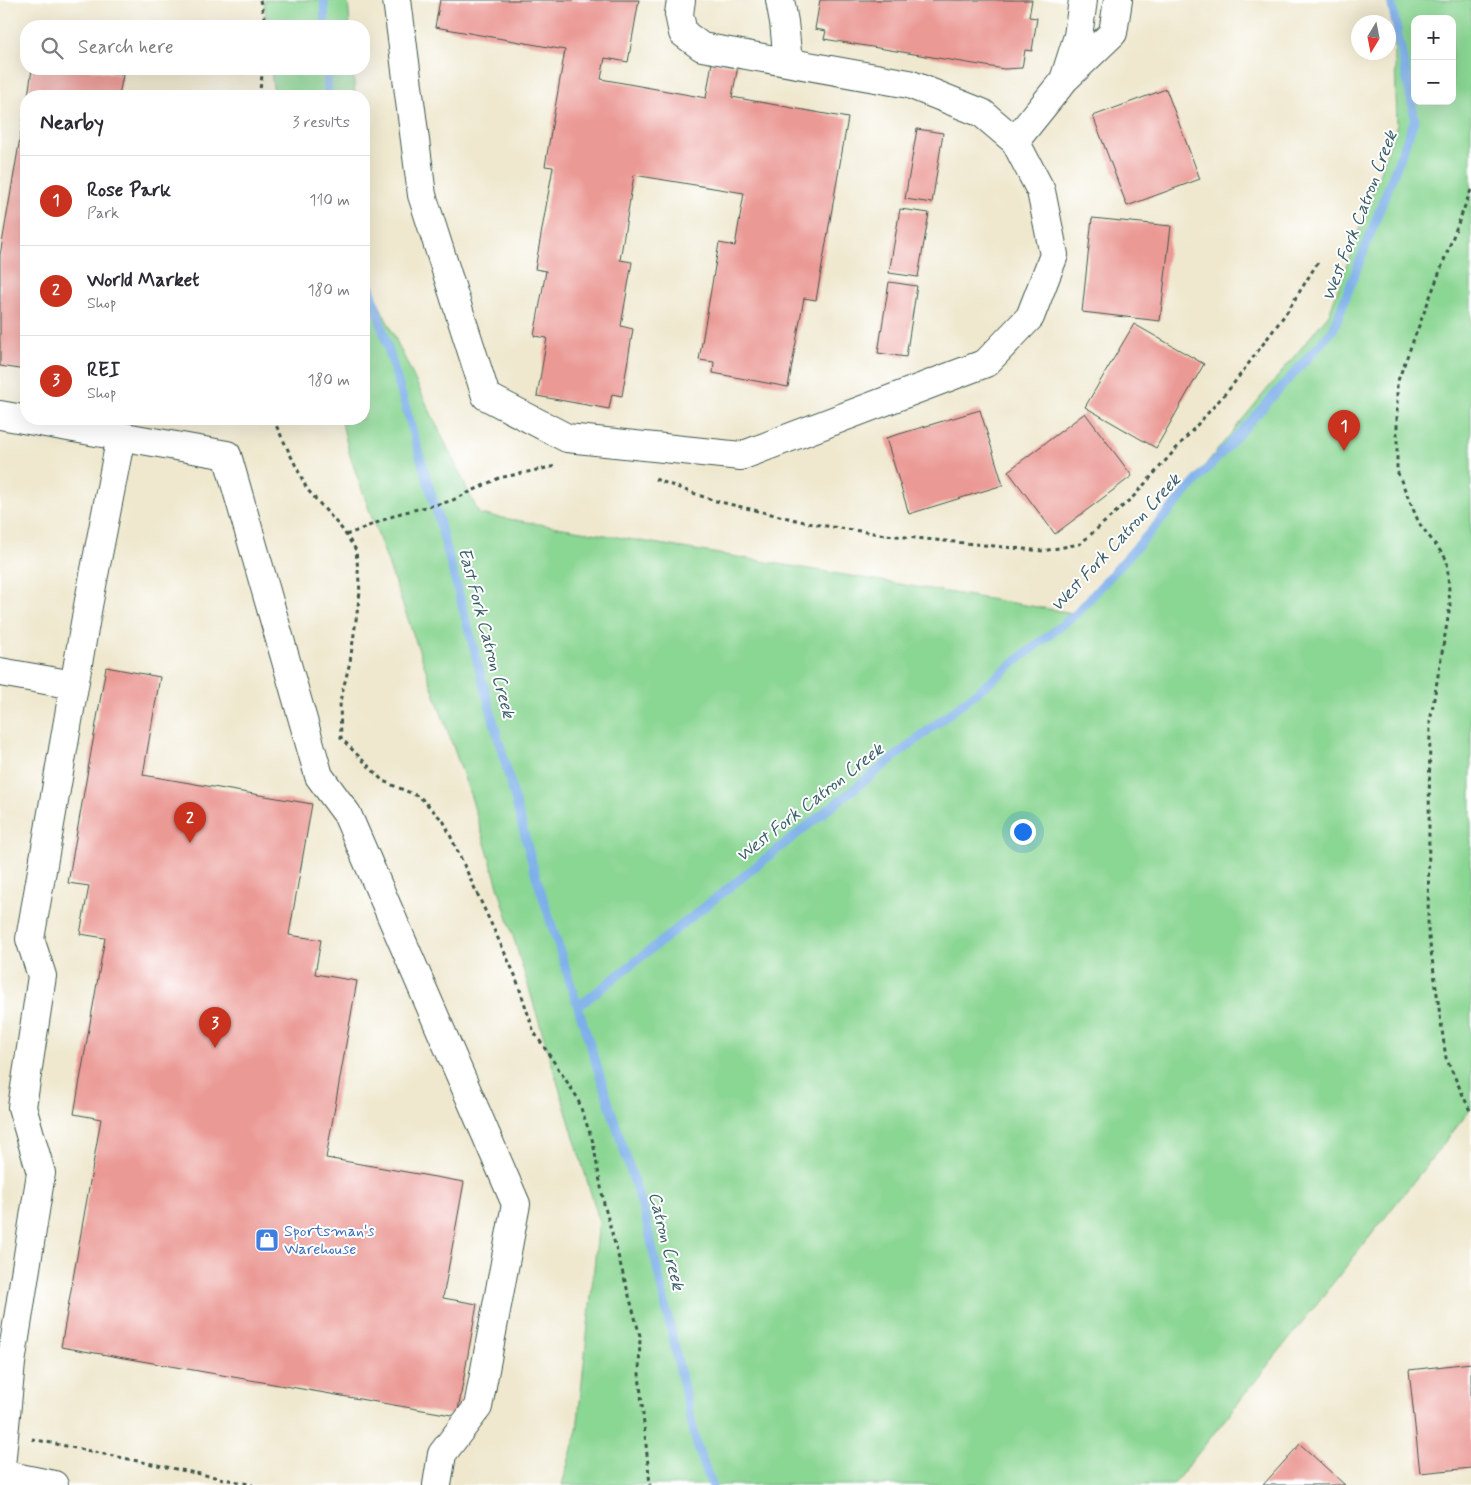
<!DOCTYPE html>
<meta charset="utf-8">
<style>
:root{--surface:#fff;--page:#f2f2f3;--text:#2b2b33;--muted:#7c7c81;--line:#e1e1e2;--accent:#c8321e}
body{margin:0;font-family:Mynerve,sans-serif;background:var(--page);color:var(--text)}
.controls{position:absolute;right:15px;top:15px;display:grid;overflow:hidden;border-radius:10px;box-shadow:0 5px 20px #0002}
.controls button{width:45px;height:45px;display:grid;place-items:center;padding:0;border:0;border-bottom:1px solid var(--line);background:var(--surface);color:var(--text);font:25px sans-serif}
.compass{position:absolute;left:1351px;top:15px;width:45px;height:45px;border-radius:50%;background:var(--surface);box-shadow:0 5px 20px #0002;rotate:190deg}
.you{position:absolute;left:1022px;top:831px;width:18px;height:18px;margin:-12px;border:4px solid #fff;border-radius:50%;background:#1a73e8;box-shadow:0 0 0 8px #1a73e833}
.badge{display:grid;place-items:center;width:32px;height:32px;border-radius:50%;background:var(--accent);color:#fff;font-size:16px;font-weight:700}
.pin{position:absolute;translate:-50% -41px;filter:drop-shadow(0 1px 2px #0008)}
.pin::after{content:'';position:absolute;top:26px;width:18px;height:15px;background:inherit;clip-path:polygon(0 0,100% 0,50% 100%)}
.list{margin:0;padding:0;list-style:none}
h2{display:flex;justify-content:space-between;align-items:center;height:65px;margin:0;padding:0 20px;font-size:21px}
h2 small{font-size:16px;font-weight:400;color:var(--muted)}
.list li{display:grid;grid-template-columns:32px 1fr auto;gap:15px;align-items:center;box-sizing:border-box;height:90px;padding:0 20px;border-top:1px solid var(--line)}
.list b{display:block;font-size:19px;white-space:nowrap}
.list p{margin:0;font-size:16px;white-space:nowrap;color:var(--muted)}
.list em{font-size:16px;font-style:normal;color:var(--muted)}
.icon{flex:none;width:28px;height:28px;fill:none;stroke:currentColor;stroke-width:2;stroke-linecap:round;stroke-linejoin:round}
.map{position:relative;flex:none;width:1471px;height:1485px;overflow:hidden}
.search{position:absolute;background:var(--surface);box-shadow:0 5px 20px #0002;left:20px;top:20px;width:350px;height:55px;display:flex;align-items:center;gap:12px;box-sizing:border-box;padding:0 18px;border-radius:20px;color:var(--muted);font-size:19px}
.panel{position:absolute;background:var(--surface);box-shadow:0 5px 20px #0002;left:20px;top:90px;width:350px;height:335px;border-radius:20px}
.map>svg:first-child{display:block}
.green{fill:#8ad693;stroke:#548a64;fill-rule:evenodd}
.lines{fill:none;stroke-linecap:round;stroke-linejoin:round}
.stream{stroke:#7dafe9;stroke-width:9}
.building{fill:#eb9994}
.minor-casing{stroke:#3e574b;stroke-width:30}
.path{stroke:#3e574b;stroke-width:3;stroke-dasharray:4 4;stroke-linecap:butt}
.minor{stroke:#fff;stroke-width:28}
.labels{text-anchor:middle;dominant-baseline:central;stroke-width:4;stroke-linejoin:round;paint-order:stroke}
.shop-label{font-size:16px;fill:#366cbe;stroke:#fff;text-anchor:start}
.water-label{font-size:18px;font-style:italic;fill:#3b5f6a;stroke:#fff}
</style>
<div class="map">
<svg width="1471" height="1485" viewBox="0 0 1471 1485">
<rect width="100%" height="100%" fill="#fff"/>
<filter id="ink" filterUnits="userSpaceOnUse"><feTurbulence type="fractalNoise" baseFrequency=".02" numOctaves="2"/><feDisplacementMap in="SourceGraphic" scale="10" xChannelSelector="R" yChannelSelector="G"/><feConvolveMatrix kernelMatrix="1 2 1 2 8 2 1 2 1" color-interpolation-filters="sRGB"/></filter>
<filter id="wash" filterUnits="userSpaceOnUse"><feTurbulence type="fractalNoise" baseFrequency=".0096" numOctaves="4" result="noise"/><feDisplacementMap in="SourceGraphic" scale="20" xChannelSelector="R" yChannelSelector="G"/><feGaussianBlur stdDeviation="1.12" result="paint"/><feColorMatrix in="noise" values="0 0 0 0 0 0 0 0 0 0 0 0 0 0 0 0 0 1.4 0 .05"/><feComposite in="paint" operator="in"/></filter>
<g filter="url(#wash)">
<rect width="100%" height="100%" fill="#efe8cf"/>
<path class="green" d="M 264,0 L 348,0 L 350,26 L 267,26 Z
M 1393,0 L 1471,0 L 1471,1109 L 1173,1485 L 562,1485 L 577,1430 L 599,1220 L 471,797 L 350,456 L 341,419 L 364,419 L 364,227 L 367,279 L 479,514 L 1073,613 L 1105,587 L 1329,314 L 1397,124 ZM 1415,19 L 1452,19 L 1452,101 L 1415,101 Z
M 271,69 L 353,69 L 355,96 L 274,96 Z"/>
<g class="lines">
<path class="stream" d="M 324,0 L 325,26
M 327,69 L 328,96
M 364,267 L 436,510 L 535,873 L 646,1219 L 697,1446 L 712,1485
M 579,1006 L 1077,613 L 1333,330 L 1415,119 L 1391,0"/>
</g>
<g id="blocks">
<path class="building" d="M 440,0 L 639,0 L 628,62 L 605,58 L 601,79 L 706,98 L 712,62 L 738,66 L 732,97 L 848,118 L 816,300 L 804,298 L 788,387 L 713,373 L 714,362 L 699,360 L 719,243 L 735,246 L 744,193 L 634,175 L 620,260 L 632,262 L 621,326 L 633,329 L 622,396 L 612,394 L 609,409 L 537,396 L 547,338 L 534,336 L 546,271 L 535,269 L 553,167 L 545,166 L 565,50 L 435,27 Z
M 820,0 L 1032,0 L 1029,17 L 1037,18 L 1032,51 L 1025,50 L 1022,68 L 1004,69 L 824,39 L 826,31 L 815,29 Z
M 32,69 L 88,69 L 123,75 L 119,96 L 28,96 Z
M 1166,89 L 1200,179 L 1127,206 L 1093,116 Z
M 25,109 L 26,109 L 26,370 L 0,366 L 0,255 Z
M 917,129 L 943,133 L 932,203 L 905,199 Z
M 900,209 L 929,213 L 918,277 L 889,273 Z
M 1092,218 L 1171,226 L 1160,321 L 1082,312 Z
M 889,282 L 917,286 L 906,357 L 878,353 Z
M 1134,324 L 1204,364 L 1156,448 L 1085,407 Z
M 980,410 L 1003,485 L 909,514 L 886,438 Z
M 1085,413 L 1132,476 L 1055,534 L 1008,471 Z
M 106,667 L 160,677 L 143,775 L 312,804 L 289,935 L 321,940 L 315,974 L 357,981 L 326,1158 L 464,1182 L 443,1298 L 477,1304 L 457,1416 L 61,1347 L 101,1119 L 74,1114 L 105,938 L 80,934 L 89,886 L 68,883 Z
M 1471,1363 L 1471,1468 L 1420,1473 L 1409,1370 Z
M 1300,1444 L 1345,1485 L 1263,1485 Z"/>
</g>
</g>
<g filter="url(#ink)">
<use href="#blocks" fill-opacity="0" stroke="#3e574b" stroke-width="1"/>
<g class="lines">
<g class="minor-casing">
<path id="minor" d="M 397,0 L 422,195 L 486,396 L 567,438 L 741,456 L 986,363 L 1030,317 L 1054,255 L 1041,191 L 1015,141 L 1064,80 L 1078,36 L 1083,0
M 681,0 L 679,14 L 683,33 L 702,47 L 909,84 L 982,113 L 1015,141
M 780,0 L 784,22 L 788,62
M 1065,79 L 1113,33 L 1118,0
M 0,415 L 227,455 L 319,776 L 347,814 L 516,1204 L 478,1407 L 442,1454 L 437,1485
M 0,672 L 74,685
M 0,1474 L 54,1485
M 0,1477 L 11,1363 L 41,1173 L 22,1107 L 42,976 L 30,939 L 88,606 L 121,436"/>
</g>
<path class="path" d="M 260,0 L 266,26
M 259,96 L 263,69
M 1471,190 L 1397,383 L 1397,471 L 1419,523 L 1447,560 L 1450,606 L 1430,722 L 1428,930 L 1446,1058 L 1471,1113
M 273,419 L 307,489 L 342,529 L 356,550 L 360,592 L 350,662 L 340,701 L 341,738 L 383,781 L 420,797 L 444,822 L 515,975 L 534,1032 L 577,1097 L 593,1142 L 604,1204 L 640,1336 L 639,1374 L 650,1485
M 655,479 L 712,500 L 813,524 L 886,535 L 1043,551 L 1080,544 L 1134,496 L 1231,387 L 1287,312 L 1318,262
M 346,535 L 401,513 L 451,501 L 499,478 L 556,466
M 32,1439 L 253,1485"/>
<use href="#minor" class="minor"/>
</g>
</g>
<defs>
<g id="shop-square" transform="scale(1.25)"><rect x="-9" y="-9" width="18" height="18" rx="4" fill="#3f7fe0" stroke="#fff"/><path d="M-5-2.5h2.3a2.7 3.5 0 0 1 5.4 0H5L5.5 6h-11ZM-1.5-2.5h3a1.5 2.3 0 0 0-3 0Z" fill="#fff"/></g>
</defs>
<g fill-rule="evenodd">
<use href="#shop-square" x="267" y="1240"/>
</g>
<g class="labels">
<g class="shop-label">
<text x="284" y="1231">Sportsman's<tspan x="284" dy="18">Warehouse</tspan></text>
</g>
<g class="water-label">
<text transform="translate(1360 216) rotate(-69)">West Fork Catron Creek</text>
<text transform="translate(1116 543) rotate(-47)">West Fork Catron Creek</text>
<text transform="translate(486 633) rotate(75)">East Fork Catron Creek</text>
<text transform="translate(810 803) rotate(-38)">West Fork Catron Creek</text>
<text transform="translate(666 1241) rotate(76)">Catron Creek</text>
</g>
</g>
</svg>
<div class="controls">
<button>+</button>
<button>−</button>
</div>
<svg class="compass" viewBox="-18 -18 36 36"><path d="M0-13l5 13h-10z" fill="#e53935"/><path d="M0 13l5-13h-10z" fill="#7c7c81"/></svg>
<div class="you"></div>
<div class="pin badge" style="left:1344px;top:451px">1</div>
<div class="pin badge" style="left:190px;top:843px">2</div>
<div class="pin badge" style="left:215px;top:1048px">3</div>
<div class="search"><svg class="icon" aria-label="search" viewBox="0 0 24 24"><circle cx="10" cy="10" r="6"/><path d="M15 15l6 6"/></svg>Search here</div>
<section class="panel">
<h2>Nearby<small>3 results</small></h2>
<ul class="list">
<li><span class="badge">1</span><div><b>Rose Park</b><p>Park</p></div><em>110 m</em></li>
<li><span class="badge">2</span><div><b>World Market</b><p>Shop</p></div><em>180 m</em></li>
<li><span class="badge">3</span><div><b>REI</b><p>Shop</p></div><em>180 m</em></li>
</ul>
</section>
</div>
